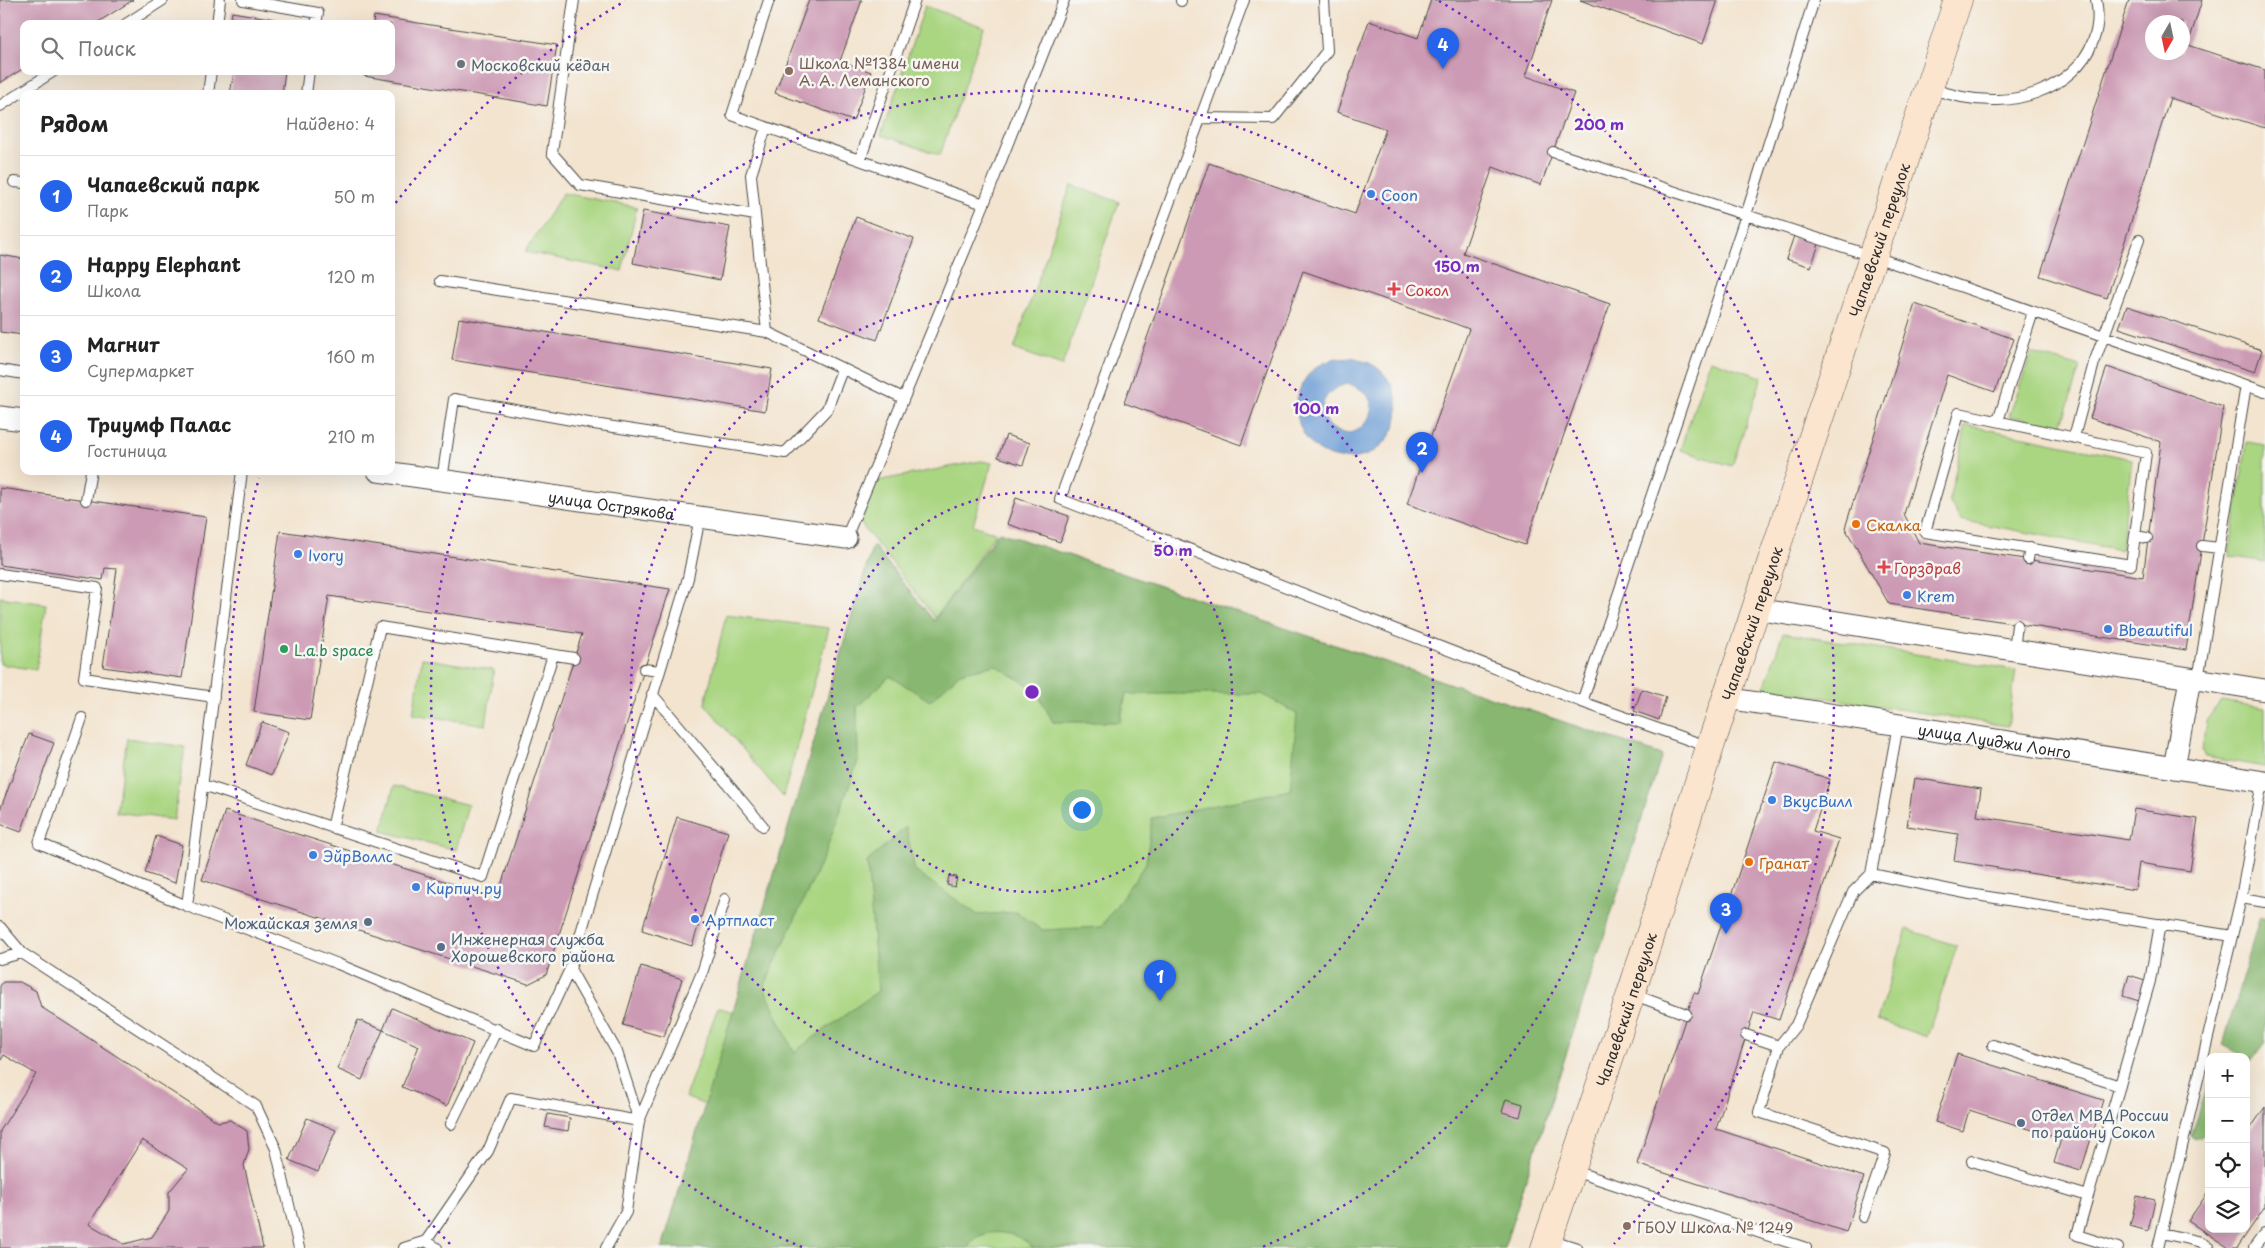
<!DOCTYPE html>
<html lang="ru">
<meta charset="utf-8">
<style>
:root{--surface:#fff;--page:#f2f2f2;--text:#222;--muted:#767676;--line:#e0e0e0;--accent:#2563eb}
body{margin:0;font-family:"Playpen Sans",sans-serif;background:var(--page);color:var(--text)}
.controls{position:absolute;right:15px;bottom:15px;display:grid;overflow:hidden;border-radius:10px;box-shadow:0 5px 20px #0002}
.controls button{width:45px;height:45px;display:grid;place-items:center;padding:0;border:0;border-bottom:1px solid var(--line);background:var(--surface);color:var(--text);font:25px sans-serif}
.compass{position:absolute;left:2145px;top:15px;width:45px;height:45px;border-radius:50%;background:var(--surface);box-shadow:0 5px 20px #0002;rotate:189deg}
.you{position:absolute;left:1081px;top:809px;width:18px;height:18px;margin:-12px;border:4px solid #fff;border-radius:50%;background:#1a73e8;box-shadow:0 0 0 8px #1a73e833}
.badge{display:grid;place-items:center;width:32px;height:32px;border-radius:50%;background:var(--accent);color:#fff;font-size:16px;font-weight:700}
.pin{position:absolute;translate:-50% -41px;filter:drop-shadow(0 1px 2px #0008)}
.pin::after{content:'';position:absolute;top:26px;width:18px;height:15px;background:inherit;clip-path:polygon(0 0,100% 0,50% 100%)}
.list{margin:0;padding:0;list-style:none}
h2{display:flex;justify-content:space-between;align-items:center;height:65px;margin:0;padding:0 20px;font-size:21px}
h2 small{font-size:16px;font-weight:400;color:var(--muted)}
.list li{display:grid;grid-template-columns:32px 1fr auto;gap:15px;align-items:center;box-sizing:border-box;height:80px;padding:0 20px;border-top:1px solid var(--line)}
.list b{display:block;font-size:19px;white-space:nowrap}
.list p{margin:0;font-size:16px;white-space:nowrap;color:var(--muted)}
.list em{font-size:16px;font-style:normal;color:var(--muted)}
.icon{flex:none;width:28px;height:28px;fill:none;stroke:currentColor;stroke-width:2;stroke-linecap:round;stroke-linejoin:round}
.map{position:relative;flex:none;width:2265px;height:1248px;overflow:hidden}
.search{position:absolute;background:var(--surface);box-shadow:0 5px 20px #0002;left:20px;top:20px;width:375px;height:55px;display:flex;align-items:center;gap:12px;box-sizing:border-box;padding:0 18px;border-radius:10px;color:var(--muted);font-size:19px}
.panel{position:absolute;background:var(--surface);box-shadow:0 5px 20px #0002;left:20px;top:90px;width:375px;height:385px;border-radius:10px}
.map>svg:first-child{display:block}
.green{fill:#aad682;stroke:#6a8056}
.forest{fill:#87b770;stroke:#59714e;fill-rule:evenodd}
.water{fill:#6c9cd5;stroke:#4c6480;fill-rule:evenodd}
.building{fill:#cc9ab4;fill-rule:evenodd}
.lines{fill:none;stroke-linecap:round;stroke-linejoin:round}
.lane-casing{stroke:#494744;stroke-width:12}
.street-casing{stroke:#494744;stroke-width:23}
.secondary-casing{stroke:#494744;stroke-width:29}
.lane{stroke:#fff;stroke-width:10}
.street{stroke:#fff;stroke-width:21}
.secondary{stroke:#fbe5cf;stroke-width:28}
.ring{fill:none;stroke:#7b2cbf;stroke-width:2.5;stroke-dasharray:2.5 5}
.worship-dot{fill:#6b7280;stroke:#f6f6f2;stroke-width:2}
.education-dot{fill:#8d6e63;stroke:#f6f6f2;stroke-width:2}
.shop-dot{fill:#3f7fe0;stroke:#f6f6f2;stroke-width:2}
.health-dot{fill:#e0444e;stroke:#f6f6f2;stroke-width:2}
.food-dot{fill:#e8710a;stroke:#f6f6f2;stroke-width:2}
.leisure-dot{fill:#2e9e5b;stroke:#f6f6f2;stroke-width:2}
.service-dot{fill:#5c6f8a;stroke:#f6f6f2;stroke-width:2}
.labels{text-anchor:middle;dominant-baseline:central;stroke-width:5;stroke-linejoin:round;paint-order:stroke}
.education-label{font-size:15px;fill:#785e54;stroke:#f6f6f2;text-anchor:start}
.worship-label{font-size:15px;fill:#5b616d;stroke:#f6f6f2;text-anchor:start}
.shop-label{font-size:15px;fill:#366cbe;stroke:#f6f6f2;text-anchor:start}
.street-label{font-size:15px;fill:#2b2b2b;stroke:#f6f6f2}
.health-label{font-size:15px;fill:#be3a42;stroke:#f6f6f2;text-anchor:start}
.food-label{font-size:15px;fill:#c56008;stroke:#f6f6f2;text-anchor:start}
.leisure-label{font-size:15px;fill:#27864d;stroke:#f6f6f2;text-anchor:start}
.service-label{font-size:15px;fill:#4e5e75;stroke:#f6f6f2;text-anchor:start}
.centre{fill:#7b2cbf;stroke:#f6f6f2;stroke-width:2.5}
.ring-label{font-size:15px;text-anchor:middle;font-weight:bold;fill:#7b2cbf;stroke:#f6f6f2;stroke-width:5;stroke-linejoin:round;paint-order:stroke}
</style>
<div class="map">
<svg width="2265" height="1248" viewBox="0 0 2265 1248">
<rect width="100%" height="100%" fill="#f6f6f2"/>
<filter id="ink" filterUnits="userSpaceOnUse"><feTurbulence type="fractalNoise" baseFrequency=".02" numOctaves="2"/><feDisplacementMap in="SourceGraphic" scale="10" xChannelSelector="R" yChannelSelector="G"/><feConvolveMatrix kernelMatrix="1 2 1 2 8 2 1 2 1" color-interpolation-filters="sRGB"/></filter>
<filter id="wash" filterUnits="userSpaceOnUse"><feTurbulence type="fractalNoise" baseFrequency=".0096" numOctaves="4" result="noise"/><feDisplacementMap in="SourceGraphic" scale="20" xChannelSelector="R" yChannelSelector="G"/><feGaussianBlur stdDeviation="1.12" result="paint"/><feColorMatrix in="noise" values="0 0 0 0 0 0 0 0 0 0 0 0 0 0 0 0 0 1.4 0 .05"/><feComposite in="paint" operator="in"/></filter>
<g filter="url(#wash)">
<rect width="100%" height="100%" fill="#f3e4cf"/>
<path class="green" d="M 925,6 L 984,27 L 940,155 L 881,135 Z
M 1071,185 L 1119,202 L 1062,366 L 1014,349 Z
M 563,193 L 637,207 L 622,271 L 525,252 Z
M 2032,353 L 2080,367 L 2061,427 L 2009,416 Z
M 1710,360 L 1762,377 L 1732,466 L 1680,450 Z
M 1966,425 L 2132,459 L 2121,550 L 1960,520 L 1949,500 Z
M 2247,442 L 2265,445 L 2265,562 L 2229,556 Z
M 981,461 L 992,463 L 973,525 L 996,533 L 935,618 L 858,520 L 871,482 Z
M 999,532 L 1662,755 L 1504,1248 L 662,1248 L 705,1105 L 685,1097 L 718,1007 L 733,1012 L 873,545 L 934,621 Z
M 0,597 L 46,604 L 36,670 L 0,664 Z
M 726,615 L 829,628 L 783,797 L 705,704 Z
M 1783,633 L 2016,670 L 2008,726 L 1764,688 Z
M 422,658 L 494,670 L 486,725 L 413,714 Z
M 2221,701 L 2265,708 L 2265,767 L 2205,757 L 2202,751 L 2206,721 Z
M 127,738 L 185,747 L 174,820 L 116,812 Z
M 394,786 L 468,805 L 456,850 L 382,831 Z
M 1907,929 L 1957,946 L 1927,1037 L 1877,1020 Z"/>
<path class="forest" d="M 999,532 L 1662,755 L 1504,1248 L 1032,1248 C 1020,1230 978,1225 968,1248 L 662,1248 L 873,545 L 934,621 ZM 995,665 L 1035,689 L 1053,722 L 1120,722 L 1126,694 L 1262,694 L 1297,714 L 1290,790 L 1152,818 L 1146,863 L 1101,927 L 1042,930 L 1016,912 L 978,915 L 915,871 L 906,827 L 867,862 L 878,991 L 794,1052 L 764,987 L 826,851 L 858,761 L 857,707 L 890,676 L 930,701 L 960,673 Z
M 2260,916 L 2265,918 L 2265,1042 L 2251,1061 L 2246,1057 L 2223,1045 Z
M 2209,1082 C 2209,1097 2214,1138 2193,1139 L 2191,1137 Z"/>
<path class="water" d="M 1351,358 C 1357,360 1364,361 1369,363 C 1394,374 1405,409 1392,432 C 1385,445 1371,456 1356,458 C 1290,466 1275,377 1332,360 C 1338,358 1345,359 1351,358 ZM 1349,384 C 1402,401 1347,460 1325,419 C 1316,401 1332,386 1349,384 Z"/>
<g id="blocks">
<path class="building" d="M 0,0 L 133,0 L 95,24 L 24,24 L 24,68 L 0,83 Z
M 809,0 L 862,0 L 840,61 L 871,72 L 853,121 L 775,93 Z
M 1431,0 L 1552,0 L 1526,76 L 1574,93 L 1541,185 L 1493,167 L 1463,253 L 1610,304 L 1525,545 L 1407,504 L 1469,329 L 1456,324 L 1303,271 L 1241,445 L 1124,403 L 1209,163 L 1355,214 L 1386,129 L 1337,112 L 1369,21 L 1418,38 Z
M 1580,0 L 1718,0 L 1703,44 Z
M 2129,0 L 2202,0 L 2188,45 L 2265,70 L 2265,128 L 2170,98 L 2107,298 L 2040,276 ZM 2152,22 L 2182,22 L 2182,52 L 2152,52 Z
M 232,12 L 275,19 L 274,24 L 230,24 Z
M 374,16 L 557,45 L 547,106 L 364,76 L 365,71 L 391,71 L 391,24 L 373,24 Z
M 234,71 L 285,71 L 282,94 L 230,94 Z
M 643,211 L 730,227 L 720,280 L 633,263 Z
M 856,217 L 914,239 L 877,340 L 819,318 Z
M 1794,236 L 1819,244 L 1811,267 L 1786,259 Z
M 0,255 L 24,259 L 24,335 L 0,332 Z
M 1915,304 L 2014,339 L 1995,392 L 1947,375 L 1904,514 L 1919,543 L 2143,577 L 2161,442 L 2090,418 L 2107,367 L 2223,407 L 2186,650 L 1889,604 L 1845,528 Z
M 2127,306 L 2262,350 L 2255,372 L 2119,328 Z
M 459,318 L 772,369 L 765,411 L 452,360 Z
M 1006,435 L 1030,443 L 1023,465 L 998,457 Z
M 0,488 L 206,517 L 182,678 L 103,667 L 117,569 L 105,568 L 103,580 L 0,565 Z
M 1016,498 L 1069,516 L 1060,542 L 1007,524 Z
M 280,531 L 670,589 L 546,975 L 528,984 L 202,880 L 225,811 L 497,898 L 582,634 L 329,596 L 310,720 L 254,712 Z
M 1642,689 L 1666,697 L 1659,720 L 1634,711 Z
M 262,722 L 289,732 L 272,775 L 246,765 Z
M 29,734 L 54,743 L 21,832 L 0,824 L 0,810 Z
M 1776,762 L 1830,779 L 1813,831 L 1839,839 L 1779,1020 L 1754,1012 L 1716,1129 L 1864,1177 L 1846,1232 L 1637,1164 L 1694,993 L 1698,994 Z
M 1914,778 L 1981,789 L 1977,816 L 2129,840 L 2134,809 L 2198,819 L 2190,871 L 2139,863 L 2135,890 L 1954,861 L 1958,834 L 1907,826 Z
M 677,817 L 728,832 L 692,946 L 642,930 Z
M 156,836 L 182,845 L 175,883 L 145,873 Z
M 949,876 L 957,877 L 955,887 L 947,885 Z
M 641,966 L 682,979 L 664,1037 L 623,1025 Z
M 2129,975 L 2145,980 L 2139,1001 L 2123,996 Z
M 3,982 L 20,982 L 36,991 L 41,1007 L 218,1122 L 230,1120 L 247,1131 L 249,1149 L 244,1165 L 263,1248 L 0,1248 L 0,1131 L 36,1074 L 4,1055 L 0,1062 L 0,986 ZM 142,1140 L 188,1169 L 169,1192 L 169,1211 L 152,1237 L 124,1244 L 89,1224 Z
M 392,1008 L 473,1043 L 447,1106 L 402,1087 L 419,1046 L 383,1030 Z
M 358,1020 L 383,1030 L 362,1080 L 337,1069 Z
M 1957,1054 L 2103,1100 L 2081,1171 L 2054,1163 L 2061,1139 L 1969,1110 L 1963,1131 L 1935,1122 Z
M 1506,1099 L 1523,1104 L 1520,1117 L 1502,1112 Z
M 2265,1107 L 2265,1207 L 2237,1248 L 2229,1248 L 2188,1221 L 2209,1191 L 2209,1229 L 2246,1229 L 2246,1135 Z
M 548,1114 L 570,1118 L 568,1131 L 545,1127 Z
M 307,1118 L 336,1130 L 318,1172 L 289,1160 Z
M 2137,1196 L 2155,1200 L 2148,1231 L 2130,1226 Z"/>
</g>
</g>
<g filter="url(#ink)">
<use href="#blocks" fill-opacity="0" stroke="#494744" stroke-width="1"/>
<g class="lines">
<g class="lane-casing">
<path id="lane" d="M 243,0 L 318,13 L 316,24
M 574,0 L 552,153 L 580,185 L 755,215
M 769,0 L 732,115 L 984,204
M 1244,0 L 1060,499 L 1582,702 L 1709,747
M 1181,1 L 1181,0
M 126,24 L 163,0
M 217,24 L 220,0
M 1930,88 C 1952,96 1974,101 1998,100 C 2052,99 2108,59 2096,0
M 208,94 L 211,71
M 306,94 L 309,71
M 0,106 L 54,71
M 1201,118 L 1273,119 L 1327,51 L 1324,0
M 766,127 L 751,175 L 767,332 L 903,398
M 1553,152 L 1899,265 L 2265,392
M 860,160 L 915,0
M 14,182 L 24,183
M 440,281 L 767,332
M 0,370 L 24,374
M 1959,413 L 2146,453 L 2131,565 L 1925,532 Z
M 1998,421 L 2033,312
M 2074,437 L 2094,363 L 2139,240
M 442,480 L 454,399 L 594,424 L 785,453 L 827,409 L 842,370
M 86,500 L 91,471
M 2135,536 L 2147,538
M 846,538 L 984,204 L 1064,0
M 2202,546 L 2219,548
M 2028,559 L 2030,548
M 0,574 L 97,588 L 84,678 L 214,697
M 2014,650 L 2017,625
M 644,669 L 659,671
M 2198,680 L 2246,385
M 652,694 L 763,826
M 1582,702 L 1746,215 L 1814,0
M 82,718 L 39,843 L 187,906 L 338,964 L 534,1046 L 570,969 L 688,578 L 700,517
M 203,785 L 483,877 L 553,655
M 332,828 L 380,627 L 574,658
M 1871,874 L 1970,894 L 2232,936
M 2241,898 L 2265,902
M 187,906 L 242,471
M 0,927 L 22,953
M 0,959 L 22,953 L 256,1106 L 276,1149 L 299,1248
M 570,969 L 617,1052 L 639,1121 L 626,1212 L 606,1248
M 1632,994 L 1686,1014
M 1746,1035 L 1779,1046 L 1796,1025 L 1853,892 L 1871,874 L 1898,725
M 1993,1045 L 2120,1086
M 1779,1046 L 1759,1112 L 1885,1153 L 1863,1217
M 451,1124 L 497,1029
M 1972,1161 L 2088,1196 L 2077,1235 L 2118,1248
M 1571,1170 L 1806,1248
M 2088,1196 L 2150,981 L 2160,924
M 2162,1233 L 2201,1242 L 2209,1248
M 1549,1239 L 1577,1248
M 404,1248 L 426,1241
M 437,1248 L 426,1241 L 488,1151 L 511,1098 L 639,1121 L 703,970 L 725,899
M 2158,1248 L 2241,898 L 2262,782
M 2254,1248 L 2265,1233"/>
</g>
<g class="street-casing">
<g id="street">
<path d="M 0,417 L 24,420"/>
<path id="s1" d="M 378,471 L 846,538"/>
<path d="M 1756,609 L 2265,690"/>
<path id="s2" d="M 1726,698 L 2265,782"/>
<path d="M 2174,768 L 2190,679"/>
</g>
</g>
<g class="secondary-casing">
<g id="secondary">
<path id="s3" d="M 1545,1248 L 1631,994 L 1710,747 L 1958,0"/>
</g>
</g>
<use href="#lane" class="lane"/>
<use href="#street" class="street"/>
<use href="#secondary" class="secondary"/>
</g>
</g>
<g class="ring">
<circle cx="1032" cy="692" r="200"/>
<circle cx="1032" cy="692" r="401"/>
<path d="M802 1247A601 601 0 1 1 1262 1247"/>
<path d="M450 1244A802 802 0 0 1 259 478M391 209A802 802 0 0 1 625 1M1439 1A802 802 0 0 1 1614 1244"/>
</g>
<circle class="worship-dot" cx="461" cy="64" r="5"/>
<g class="education-dot">
<circle cx="789" cy="71" r="5"/>
<circle cx="1627" cy="1226" r="5"/>
</g>
<g class="shop-dot">
<circle cx="1371" cy="194" r="5"/>
<circle cx="298" cy="554" r="5"/>
<circle cx="1907" cy="595" r="5"/>
<circle cx="2108" cy="629" r="5"/>
<circle cx="1772" cy="800" r="5"/>
<circle cx="313" cy="855" r="5"/>
<circle cx="416" cy="887" r="5"/>
<circle cx="695" cy="919" r="5"/>
</g>
<g class="health-dot">
<path d="M1391.5 281.5h5v5h5v5h-5v5h-5v-5h-5v-5h5z"/>
<path d="M1881.5 559.5h5v5h5v5h-5v5h-5v-5h-5v-5h5z"/>
</g>
<g class="food-dot">
<circle cx="1856" cy="524" r="5"/>
<circle cx="1749" cy="862" r="5"/>
</g>
<circle class="leisure-dot" cx="284" cy="649" r="5"/>
<g class="service-dot">
<circle cx="368" cy="922" r="5"/>
<circle cx="441" cy="947" r="5"/>
<circle cx="2021" cy="1123" r="5"/>
</g>
<g class="labels">
<g class="education-label">
<text x="799" y="62">Школа №1384 имени<tspan x="799" dy="17">А. А. Леманского</tspan></text>
<text x="1637" y="1226">ГБОУ Школа № 1249</text>
</g>
<g class="worship-label">
<text x="471" y="64">Московский кёдан</text>
</g>
<g class="shop-label">
<text x="1381" y="194">Coon</text>
<text x="308" y="554">Ivory</text>
<text x="1917" y="595">Krem</text>
<text x="2118" y="629">Bbeautiful</text>
<text x="1782" y="800">ВкусВилл</text>
<text x="323" y="855">ЭйрВоллс</text>
<text x="426" y="887">Кирпич.ру</text>
<text x="705" y="919">Артпласт</text>
</g>
<g class="street-label">
<text stroke="none"><textPath href="#s3" startOffset="1062">Чапаевский переулок</textPath></text>
<text stroke="none"><textPath href="#s1" startOffset="236">улица Острякова</textPath></text>
<text stroke="none"><textPath href="#s3" startOffset="658">Чапаевский переулок</textPath></text>
<text stroke="none"><textPath href="#s2" startOffset="272">улица Луиджи Лонго</textPath></text>
<text stroke="none"><textPath href="#s3" startOffset="252">Чапаевский переулок</textPath></text>
</g>
<g class="health-label">
<text x="1405" y="289">Сокол</text>
<text x="1894" y="567">Горздрав</text>
</g>
<g class="food-label">
<text x="1866" y="524">Скалка</text>
<text x="1759" y="862">Гранат</text>
</g>
<g class="leisure-label">
<text x="294" y="649">L.a.b space</text>
</g>
<g class="service-label">
<text x="358" y="922" text-anchor="end">Можайская земля</text>
<text x="451" y="938">Инженерная служба<tspan x="451" dy="17">Хорошевского района</tspan></text>
<text x="2031" y="1114">Отдел МВД России<tspan x="2031" dy="17">по району Сокол</tspan></text>
</g>
</g>
<circle cx="1032" cy="692" r="8" class="centre"/>
<g class="ring-label">
<text x="1599" y="130">200 m</text>
<text x="1457" y="272">150 m</text>
<text x="1316" y="414">100 m</text>
<text x="1173" y="556">50 m</text>
</g>
</svg>
<div class="controls">
<button>+</button>
<button>−</button>
<button><svg class="icon" aria-label="locate" viewBox="0 0 24 24"><circle cx="12" cy="12" r="6"/><path d="M12 2v4M12 18v4M2 12h4M18 12h4"/></svg></button>
<button><svg class="icon" aria-label="layers" viewBox="0 0 24 24"><path d="M12 4l9 5-9 5-9-5zM3 14l9 5 9-5"/></svg></button>
</div>
<svg class="compass" viewBox="-18 -18 36 36"><path d="M0-13l5 13h-10z" fill="#e53935"/><path d="M0 13l5-13h-10z" fill="#767676"/></svg>
<div class="you"></div>
<div class="pin badge" style="left:1160px;top:1001px">1</div>
<div class="pin badge" style="left:1422px;top:473px">2</div>
<div class="pin badge" style="left:1726px;top:934px">3</div>
<div class="pin badge" style="left:1443px;top:69px">4</div>
<div class="search"><svg class="icon" aria-label="search" viewBox="0 0 24 24"><circle cx="10" cy="10" r="6"/><path d="M15 15l6 6"/></svg>Поиск</div>
<section class="panel">
<h2>Рядом<small>Найдено: 4</small></h2>
<ul class="list">
<li><span class="badge">1</span><div><b>Чапаевский парк</b><p>Парк</p></div><em>50 m</em></li>
<li><span class="badge">2</span><div><b>Happy Elephant</b><p>Школа</p></div><em>120 m</em></li>
<li><span class="badge">3</span><div><b>Магнит</b><p>Супермаркет</p></div><em>160 m</em></li>
<li><span class="badge">4</span><div><b>Триумф Палас</b><p>Гостиница</p></div><em>210 m</em></li>
</ul>
</section>
</div>
